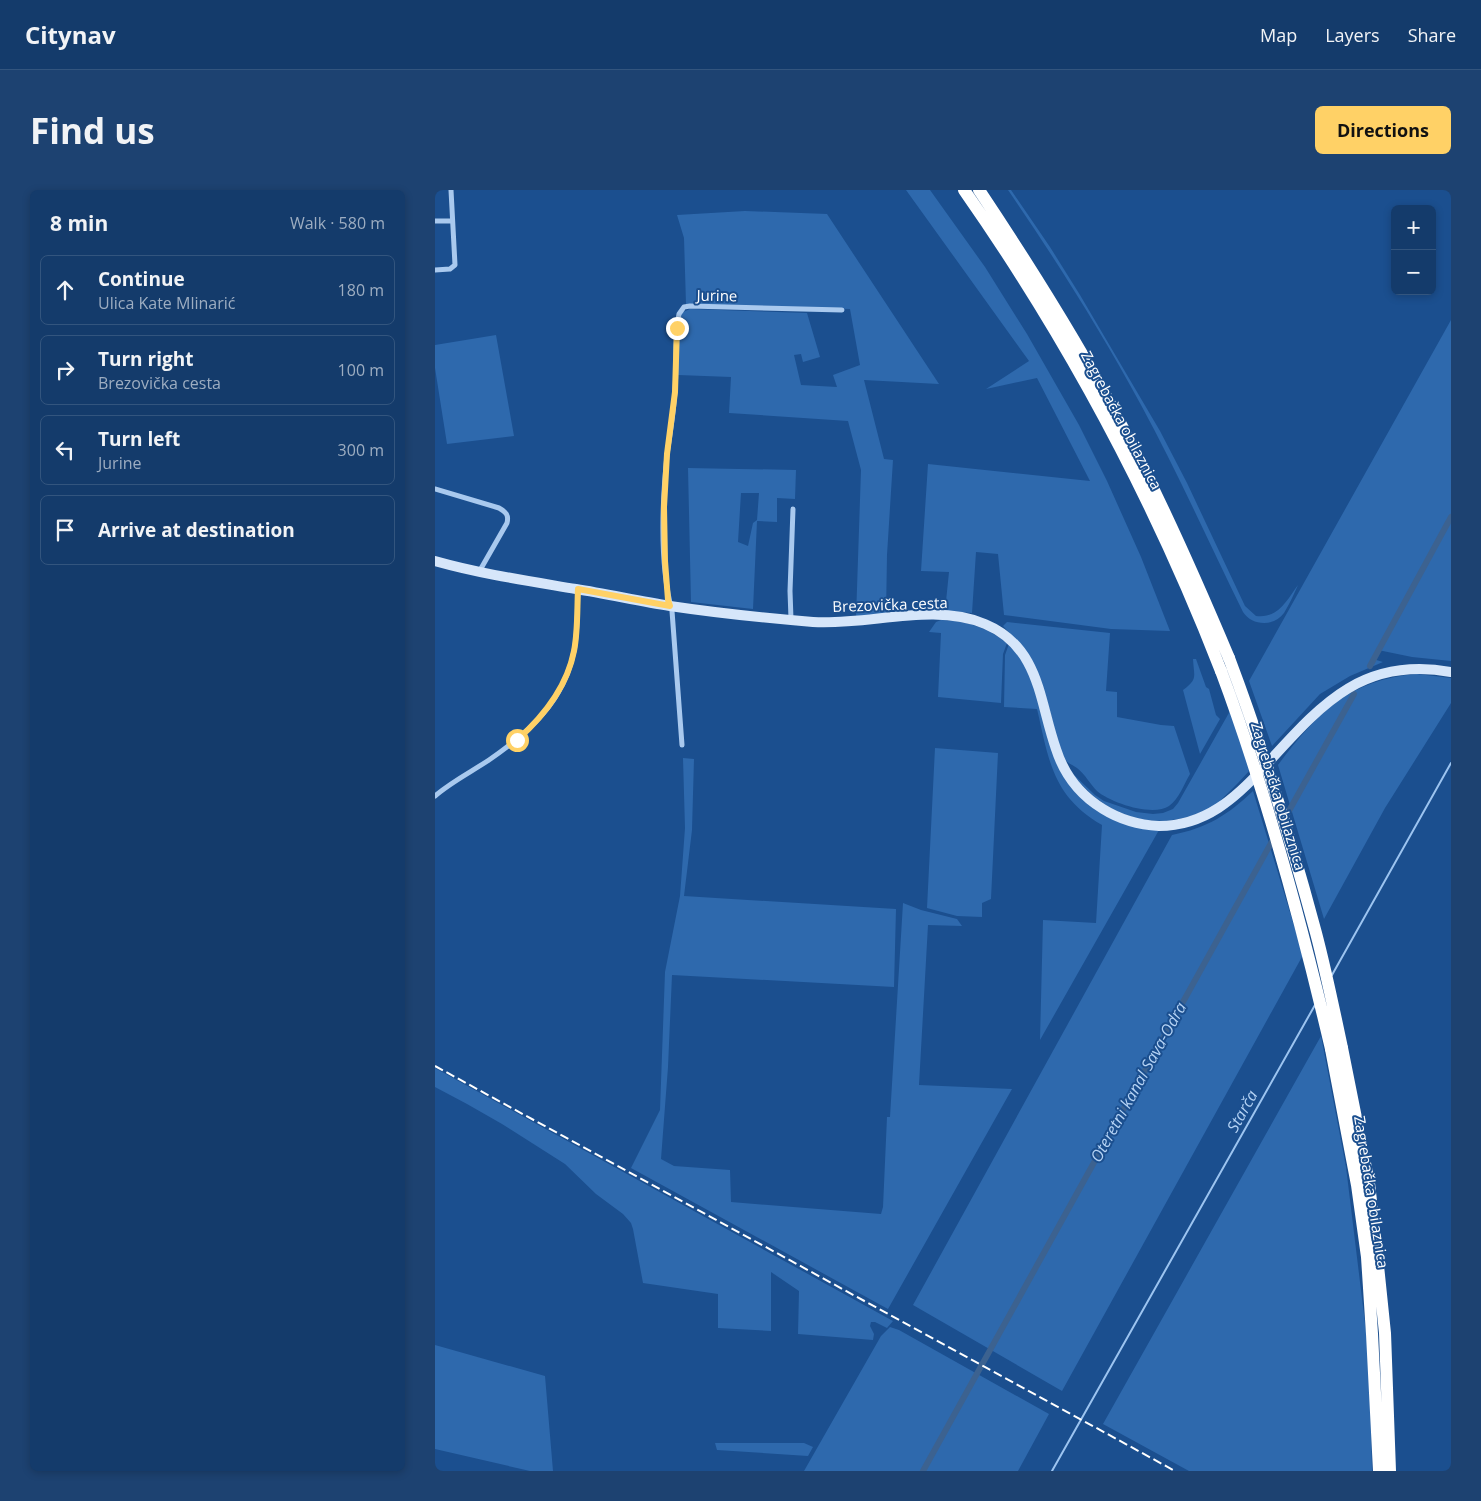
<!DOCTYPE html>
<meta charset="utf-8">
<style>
:root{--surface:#143b6b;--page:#1d4271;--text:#f1f3f6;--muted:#9dadc1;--line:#33557e;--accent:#ffd166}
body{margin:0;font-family:"Open Sans",sans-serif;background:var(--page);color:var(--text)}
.controls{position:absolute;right:15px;top:15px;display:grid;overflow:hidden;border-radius:8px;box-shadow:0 2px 8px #0003}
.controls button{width:45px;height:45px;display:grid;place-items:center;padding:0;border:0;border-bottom:1px solid var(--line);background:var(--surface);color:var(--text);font:25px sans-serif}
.stop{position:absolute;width:15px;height:15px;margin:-11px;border:4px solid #ffd166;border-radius:50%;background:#fff}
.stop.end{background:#ffd166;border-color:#fff;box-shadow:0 1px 5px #0008}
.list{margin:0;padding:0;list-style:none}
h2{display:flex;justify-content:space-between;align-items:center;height:65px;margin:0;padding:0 20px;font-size:21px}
h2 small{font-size:16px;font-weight:400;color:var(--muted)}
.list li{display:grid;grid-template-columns:32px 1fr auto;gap:15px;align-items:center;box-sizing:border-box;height:70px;margin:0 10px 10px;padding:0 10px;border:1px solid var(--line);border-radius:8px}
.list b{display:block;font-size:19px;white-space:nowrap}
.list p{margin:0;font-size:16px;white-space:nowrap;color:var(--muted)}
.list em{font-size:16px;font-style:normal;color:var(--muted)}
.icon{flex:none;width:28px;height:28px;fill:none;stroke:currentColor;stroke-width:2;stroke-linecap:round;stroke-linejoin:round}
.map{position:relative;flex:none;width:1016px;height:1281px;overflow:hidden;border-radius:8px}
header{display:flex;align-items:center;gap:30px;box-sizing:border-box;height:70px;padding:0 25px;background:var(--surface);border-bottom:1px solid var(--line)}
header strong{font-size:24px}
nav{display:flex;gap:28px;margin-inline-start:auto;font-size:18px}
.intro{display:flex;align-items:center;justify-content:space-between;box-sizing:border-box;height:120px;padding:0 30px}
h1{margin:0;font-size:35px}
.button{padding:12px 22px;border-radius:8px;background:var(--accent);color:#111;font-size:18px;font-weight:700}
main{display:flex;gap:30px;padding:0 30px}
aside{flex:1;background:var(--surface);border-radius:8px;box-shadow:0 2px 8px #0003}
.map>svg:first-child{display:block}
.green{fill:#2e69ad;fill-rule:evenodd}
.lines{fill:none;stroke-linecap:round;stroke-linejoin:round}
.stream{stroke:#9cc4f0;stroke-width:2}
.canal{stroke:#3c6290;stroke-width:6}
.street{stroke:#a9c9ee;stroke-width:5}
.secondary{stroke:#d6e6fa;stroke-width:10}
.highway{stroke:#fff;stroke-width:12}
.rail{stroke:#fff;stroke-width:2;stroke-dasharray:9 4;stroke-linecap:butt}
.highway-bridge{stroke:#fff;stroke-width:12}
.route{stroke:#ffd166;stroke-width:6}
.labels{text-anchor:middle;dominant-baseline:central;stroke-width:4;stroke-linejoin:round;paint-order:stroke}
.street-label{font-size:15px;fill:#fff;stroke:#1b4f8f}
.water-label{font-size:16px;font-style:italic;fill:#b5d3f5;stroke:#1b4f8f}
</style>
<header>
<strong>Citynav</strong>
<nav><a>Map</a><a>Layers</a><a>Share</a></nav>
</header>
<div class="intro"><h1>Find us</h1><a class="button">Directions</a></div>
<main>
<aside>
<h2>8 min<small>Walk · 580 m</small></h2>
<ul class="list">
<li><svg class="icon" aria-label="ahead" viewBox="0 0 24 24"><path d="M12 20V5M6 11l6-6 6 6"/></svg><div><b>Continue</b><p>Ulica Kate Mlinarić</p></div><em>180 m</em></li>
<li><svg class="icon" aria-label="right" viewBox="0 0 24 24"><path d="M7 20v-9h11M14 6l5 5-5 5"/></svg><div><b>Turn right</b><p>Brezovička cesta</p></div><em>100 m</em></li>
<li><svg class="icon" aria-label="left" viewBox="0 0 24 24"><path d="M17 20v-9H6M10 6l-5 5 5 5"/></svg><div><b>Turn left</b><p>Jurine</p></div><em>300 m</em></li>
<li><svg class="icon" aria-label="arrive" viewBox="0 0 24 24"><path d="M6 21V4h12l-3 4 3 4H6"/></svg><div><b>Arrive at destination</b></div></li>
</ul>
</aside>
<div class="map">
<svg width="1016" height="1281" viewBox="0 0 1016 1281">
<rect width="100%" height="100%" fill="#1b4f8f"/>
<path class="green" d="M 471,0 L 495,0 L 550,77 L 592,144 L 644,235 L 672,291 L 706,367 L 735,441 L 676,439 L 569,425 L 563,364 L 541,362 L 537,423 L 510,421 L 514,382 L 486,381 L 493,274 L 655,291 L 602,188 L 551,199 L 594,171 Z
M 573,0 L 576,0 L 615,57 L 645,105 L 725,241 L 752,293 L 810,416 L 821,426 C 843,429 852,410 863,395 C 859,404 854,415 849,423 C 839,437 817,436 808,422 C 774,353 743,283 706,215 C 666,141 621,70 573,0 Z
M 310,21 L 392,24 L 504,194 L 429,190 L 449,269 L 458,270 L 452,365 L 451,424 L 421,428 L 426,280 L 413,231 L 294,223 L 296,187 L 243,185 L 243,136 L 246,123 L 255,119 L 372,123 L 385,167 L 368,172 L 366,164 L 359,165 L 366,195 L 402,197 L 398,185 L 425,175 L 415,119 L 251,114 L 249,48 L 242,25 Z
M 1016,130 L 1016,471 L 977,467 L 943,460 L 938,469 L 948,472 L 915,486 L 885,504 L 837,556 L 814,491 Z
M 61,145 L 79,246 L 12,254 L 0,178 L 0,155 Z
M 253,278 L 361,280 L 360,309 L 342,308 L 342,332 L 322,331 L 318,419 L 256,412 ZM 306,303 L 324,303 L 322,330 L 318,333 L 313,356 L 303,352 Z
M 506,430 C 532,431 551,437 572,453 L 568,464 L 566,513 L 503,507 L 506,443 L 494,442 L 501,432 Z
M 572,432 L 675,443 L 671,501 L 682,502 L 682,527 L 726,535 L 739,536 L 755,584 C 749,594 744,609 734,616 C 718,627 676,613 662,601 C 655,594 650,584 642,578 C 638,575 633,574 630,569 C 622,557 620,539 616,525 C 605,483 599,468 568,436 Z
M 574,454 L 583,464 L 598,490 L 613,549 L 649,609 L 724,640 L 605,850 L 608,730 L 661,733 L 667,635 C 617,606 614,570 602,519 L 569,517 L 570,465 Z
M 758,469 L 761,469 L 771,497 L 774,499 L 781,525 L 785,529 L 765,564 L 748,500 C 763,489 759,487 758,469 Z
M 982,484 L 1016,488 L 1016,513 L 950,618 L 889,729 L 843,575 C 882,523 915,489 982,484 Z
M 795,521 L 815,580 C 807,589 799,597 791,605 C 787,608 784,614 780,616 C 776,619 770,620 766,622 C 717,643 668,625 637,583 L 660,605 L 669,611 L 701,622 L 718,624 L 728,623 L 738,619 L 743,613 Z
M 500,558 L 563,563 L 556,709 L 547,713 L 547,727 L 522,726 L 492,718 Z
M 248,568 L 259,569 L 257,640 L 249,706 L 461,719 L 459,797 L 237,785 L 233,877 L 226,969 L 239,976 L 295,980 L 296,1012 L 446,1024 L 448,1017 L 452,927 L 455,927 L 468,713 L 486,720 L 522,729 L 527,736 L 493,735 L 484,895 L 577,899 L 453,1119 L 196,978 L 225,920 L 230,782 L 245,706 L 250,638 Z
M 818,601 L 868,765 L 627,1201 L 478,1115 L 737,645 C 772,638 793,625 818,601 Z
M 886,846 L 911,977 L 934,1166 L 937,1281 L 754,1281 L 668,1234 Z
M 0,878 L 458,1131 L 452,1138 L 440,1132 L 436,1132 L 435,1136 L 439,1144 L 438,1150 L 363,1144 L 364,1101 L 336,1082 L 336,1141 L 283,1138 L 283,1104 L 208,1093 L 198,1039 L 196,1033 L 188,1024 L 161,1004 L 130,974 L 67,934 L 32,914 L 0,897 Z
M 455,1137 L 464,1140 L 614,1224 L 583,1281 L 369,1281 L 446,1146 Z
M 0,1155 L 110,1186 L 118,1281 L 95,1281 L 0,1259 Z
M 280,1253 L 369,1253 L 378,1257 L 373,1266 L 282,1260 Z"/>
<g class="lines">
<path class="stream" d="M 897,785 L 1016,573
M 617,1281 L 880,815"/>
<path class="canal" d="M 935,476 L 1016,327
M 850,628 L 919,504
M 488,1281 L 840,646"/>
<path class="street" d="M 0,31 L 17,31
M 0,80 L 15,79 L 20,75 L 16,0
M 0,299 L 64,318 C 71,322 74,325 72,333 L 44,382
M 356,429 L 355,401 L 358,319
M 247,555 L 237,421 C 224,373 227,314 232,265 C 235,243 239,222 240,200 C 242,175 239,148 244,124 L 249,117 L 255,116 L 407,120
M 0,606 C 16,592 36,582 54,570 C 95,542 129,511 139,461 C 143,441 142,419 143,400"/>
<path class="secondary" d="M 0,371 C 46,384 94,391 141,399 C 172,404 204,411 235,416 C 282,423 330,428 378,432 C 433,436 498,412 550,434 C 605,457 604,511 621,559 C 629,584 645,605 668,619 C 684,629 705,635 724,636 C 770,636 801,608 830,576 C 885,516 926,466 1016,482"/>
<path class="highway" d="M 529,0 C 634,150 720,311 786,481
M 544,0 C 592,72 639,146 680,223 C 723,303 759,385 794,468
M 907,858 L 934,993 L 942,1066 L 950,1143 L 955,1281
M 896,859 L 922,995 L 932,1067 L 937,1144 L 944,1281"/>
<path class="rail" d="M 0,876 L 740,1281"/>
<path class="highway-bridge" d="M 794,468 C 828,558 856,650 881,743 C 891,781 899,820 907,858
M 786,481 C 832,604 866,731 896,859"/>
</g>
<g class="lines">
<path class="route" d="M 82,550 C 109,526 132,497 139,461 C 143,441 142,419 143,399 L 235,416 L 233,410 L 230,371 L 229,317 L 232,264 L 240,202 L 242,138"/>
</g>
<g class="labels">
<g class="street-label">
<text transform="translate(282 105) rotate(1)">Jurine</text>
<text transform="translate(687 230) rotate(62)">Zagrebačka obilaznica</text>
<text transform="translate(455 414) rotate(-2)">Brezovička cesta</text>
<text transform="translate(844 606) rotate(73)">Zagrebačka obilaznica</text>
<text transform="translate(937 1002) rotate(81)">Zagrebačka obilaznica</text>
</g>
<g class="water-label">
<text transform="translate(703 892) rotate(-61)">Oteretni kanal Sava-Odra</text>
<text transform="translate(807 921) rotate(-61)">Starča</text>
</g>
</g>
</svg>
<div class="controls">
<button>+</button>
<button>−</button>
</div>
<div class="stop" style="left:82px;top:550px"></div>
<div class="stop end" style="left:242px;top:138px"></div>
</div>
</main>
